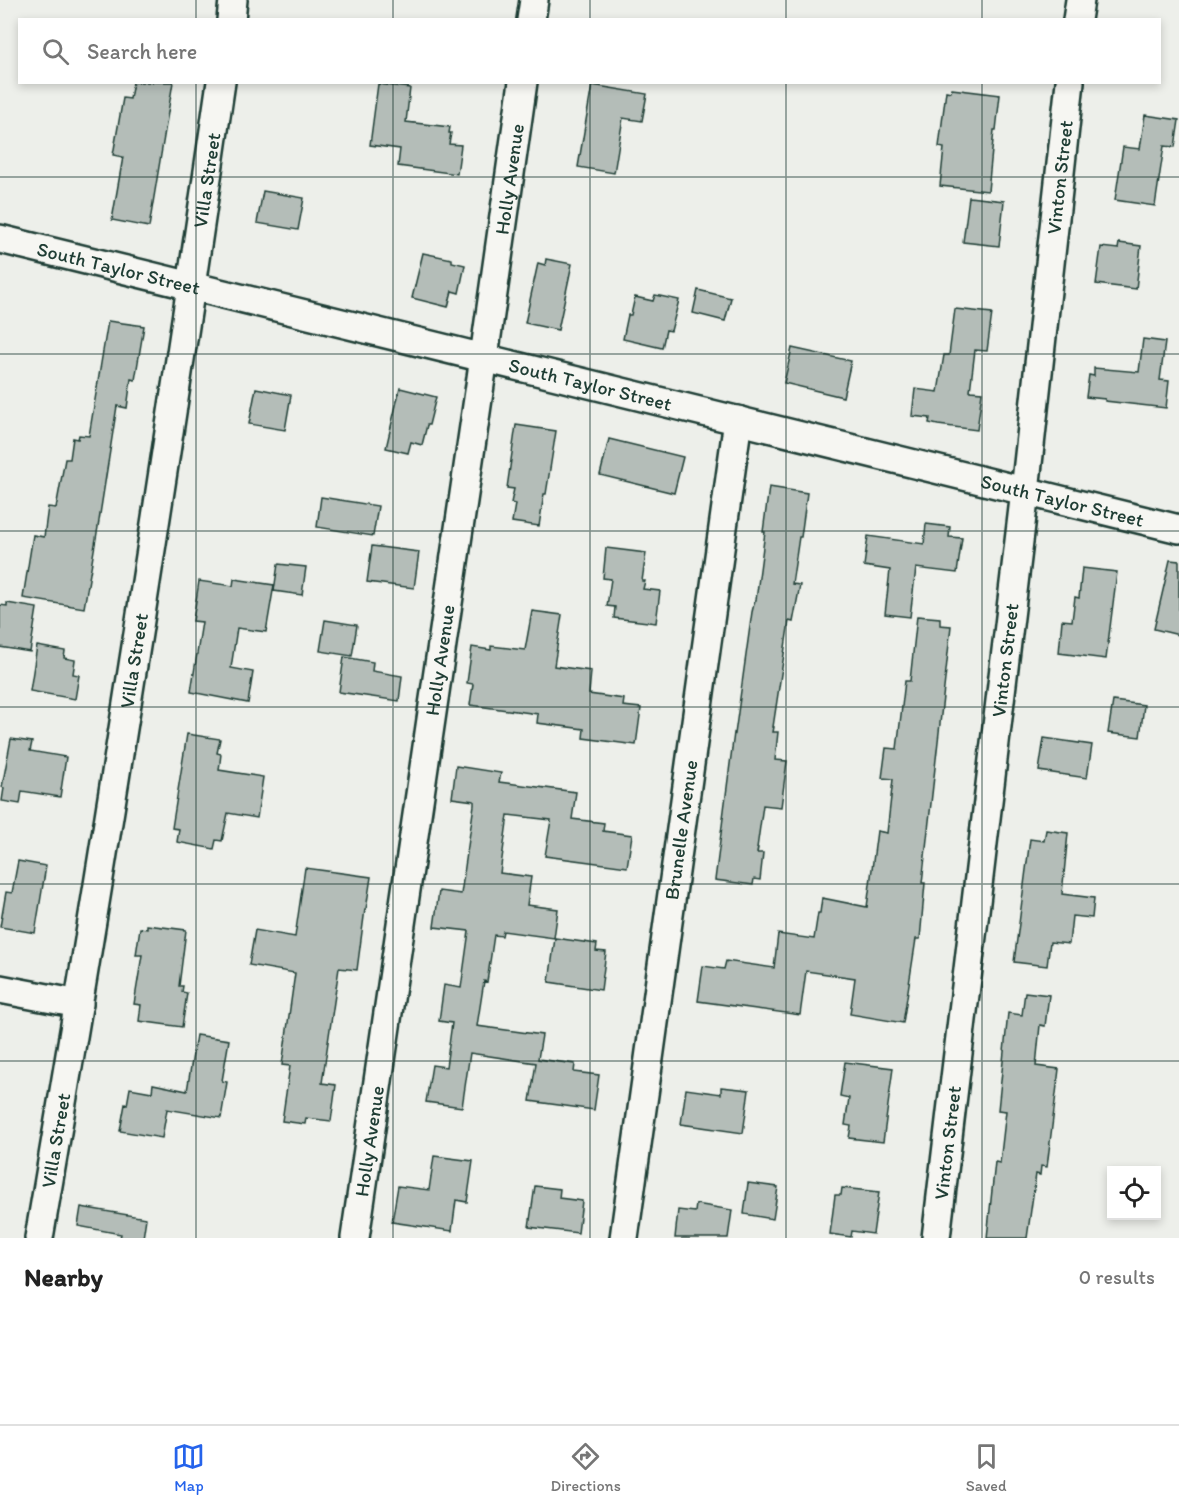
<!DOCTYPE html>
<style>
:root{--surface:#fff;--page:#f2f2f2;--text:#222;--muted:#767676;--line:#e0e0e0;--accent:#2563eb}
body{margin:0;font-family:Itim,sans-serif;background:var(--page);color:var(--text)}
.controls{position:absolute;right:18px;bottom:18px;display:grid;overflow:hidden;border-radius:0px;box-shadow:0 3px 9px #0003}
.controls button{width:54px;height:54px;display:grid;place-items:center;padding:0;border:0;border-bottom:2px solid var(--line);background:var(--surface);color:var(--text);font:30px sans-serif}
.list{margin:0;padding:0;list-style:none}
h2{display:flex;justify-content:space-between;align-items:center;height:78px;margin:0;padding:0 24px;font-size:26px}
h2 small{font-size:20px;font-weight:400;color:var(--muted)}
.icon{flex:none;width:33px;height:33px;fill:none;stroke:currentColor;stroke-width:2;stroke-linecap:round;stroke-linejoin:round}
.map{position:relative;flex:none;width:1179px;height:1238px;overflow:hidden}
.search{position:absolute;background:var(--surface);box-shadow:0 3px 9px #0003;left:18px;right:18px;top:18px;height:66px;display:flex;align-items:center;gap:15px;box-sizing:border-box;padding:0 21px;border-radius:0px;color:var(--muted);font-size:22px}
.sheet{height:186px;background:var(--surface)}
nav{display:flex;justify-content:space-around;align-items:center;box-sizing:border-box;height:84px;border-top:2px solid var(--line);background:var(--surface);font-size:16px;color:var(--muted)}
nav a{display:grid;justify-items:center;gap:3px}
nav .on{color:var(--accent)}
.map>svg:first-child{display:block}
.building{fill:#b4bdb8;stroke:#1f3d34;stroke-width:1.5}
.lines{fill:none;stroke-linecap:round;stroke-linejoin:round}
.street-casing{stroke:#1f3d34;stroke-width:32}
.street{stroke:#f6f6f2;stroke-width:27}
.grid{fill:none;stroke:#1f3d34;stroke-width:1.5;stroke-opacity:0.55}
.labels{text-anchor:middle;dominant-baseline:central;stroke-width:6;stroke-linejoin:round;paint-order:stroke}
.street-label{font-size:20px;fill:#1f3d34;stroke:#f6f6f2}
</style>
<div class="map">
<svg width="1179" height="1238" viewBox="0 0 1179 1238">
<rect width="100%" height="100%" fill="#edefea"/>
<filter id="ink" filterUnits="userSpaceOnUse"><feTurbulence type="fractalNoise" baseFrequency=".0167" numOctaves="2"/><feDisplacementMap in="SourceGraphic" scale="12" xChannelSelector="R" yChannelSelector="G"/><feConvolveMatrix kernelMatrix="1 2 1 2 8 2 1 2 1" color-interpolation-filters="sRGB"/></filter>
<g filter="url(#ink)">
<path class="building" d="M 133,82 L 173,82 L 149,227 L 112,220 L 123,157 L 113,155 L 123,98 L 130,99 Z
M 378,84 L 410,88 L 406,122 L 450,127 L 449,133 L 451,133 L 449,144 L 461,145 L 457,174 L 398,166 L 400,149 L 370,145 Z
M 592,85 L 647,94 L 642,121 L 623,118 L 614,173 L 578,167 Z
M 952,89 L 1000,95 L 996,130 L 994,130 L 988,191 L 940,186 L 944,148 L 939,147 L 946,91 L 951,92 Z
M 1145,115 L 1179,120 L 1175,147 L 1164,146 L 1155,206 L 1115,200 L 1123,147 L 1140,149 Z
M 263,191 L 304,198 L 298,230 L 257,223 Z
M 969,197 L 1004,201 L 999,246 L 963,242 Z
M 1119,243 L 1141,246 L 1136,289 L 1096,284 L 1101,247 L 1118,249 Z
M 423,253 L 452,259 L 452,262 L 465,265 L 459,293 L 452,291 L 448,307 L 412,298 Z
M 546,259 L 572,264 L 558,330 L 525,323 L 538,263 L 545,265 Z
M 698,290 L 731,298 L 725,321 L 693,313 Z
M 655,295 L 679,300 L 671,331 L 666,330 L 662,348 L 623,339 L 628,315 L 631,315 L 635,297 L 653,301 Z
M 955,309 L 992,313 L 987,351 L 975,350 L 970,391 L 982,392 L 977,430 L 938,425 L 929,423 L 930,418 L 912,416 L 915,389 L 938,392 L 944,355 L 949,355 Z
M 108,321 L 144,326 L 135,380 L 131,379 L 127,408 L 117,406 L 98,527 L 84,608 L 23,598 L 33,535 L 44,537 L 48,507 L 56,508 L 65,459 L 70,459 L 73,438 L 78,439 L 79,435 L 89,436 Z
M 1143,339 L 1165,342 L 1160,380 L 1169,381 L 1166,408 L 1105,401 L 1105,399 L 1086,397 L 1089,375 L 1094,376 L 1094,368 L 1139,372 Z
M 792,348 L 851,361 L 843,397 L 784,383 Z
M 256,388 L 291,395 L 285,430 L 249,424 Z
M 400,388 L 436,397 L 429,425 L 427,425 L 422,445 L 411,442 L 408,453 L 386,448 Z
M 516,425 L 556,431 L 546,494 L 544,494 L 539,526 L 512,522 L 515,504 L 511,503 L 514,489 L 507,488 Z
M 609,439 L 683,457 L 674,493 L 600,475 Z
M 769,487 L 807,493 L 801,537 L 799,537 L 792,584 L 800,585 L 793,622 L 789,621 L 773,727 L 774,727 L 773,732 L 778,732 L 775,760 L 787,761 L 781,807 L 763,805 L 757,848 L 758,848 L 757,853 L 763,853 L 760,880 L 754,879 L 753,885 L 715,880 L 734,733 L 735,734 L 752,612 L 755,600 L 756,600 L 765,532 L 763,532 Z
M 321,497 L 378,506 L 373,536 L 317,527 Z
M 926,524 L 950,527 L 949,537 L 962,538 L 957,573 L 916,568 L 910,617 L 885,614 L 890,570 L 864,566 L 868,536 L 924,544 Z
M 372,546 L 419,552 L 414,588 L 367,582 Z
M 606,548 L 646,553 L 642,581 L 645,581 L 643,589 L 660,591 L 656,623 L 614,618 L 615,607 L 607,606 L 611,579 L 603,578 Z
M 1170,560 L 1179,561 L 1179,635 L 1154,629 Z
M 278,564 L 306,567 L 302,595 L 274,591 Z
M 1082,568 L 1117,572 L 1106,659 L 1059,653 L 1062,620 L 1072,621 L 1075,597 L 1079,598 Z
M 234,579 L 274,585 L 266,632 L 237,628 L 231,668 L 253,672 L 248,703 L 191,692 L 202,622 L 193,621 L 199,581 L 233,586 Z
M 7,603 L 37,608 L 30,652 L 0,647 L 0,605 L 7,606 Z
M 532,611 L 562,615 L 554,666 L 591,671 L 589,694 L 624,699 L 623,706 L 641,708 L 636,745 L 583,738 L 584,729 L 537,723 L 538,714 L 470,705 L 473,684 L 467,683 L 472,647 L 491,650 L 491,646 L 525,650 Z
M 917,616 L 940,618 L 940,625 L 951,626 L 922,883 L 925,883 L 920,939 L 916,939 L 903,1023 L 850,1014 L 855,978 L 806,971 L 800,1015 L 698,1001 L 703,966 L 724,969 L 726,961 L 774,968 L 778,934 L 814,939 L 818,913 L 820,913 L 822,898 L 867,907 L 877,831 L 887,833 L 893,779 L 882,778 L 886,748 L 897,749 L 905,681 L 910,681 Z
M 325,620 L 357,625 L 352,656 L 320,651 Z
M 37,646 L 65,651 L 64,658 L 75,660 L 73,674 L 79,675 L 75,699 L 30,691 Z
M 344,657 L 373,662 L 372,671 L 402,676 L 399,701 L 339,692 Z
M 1113,701 L 1144,705 L 1140,737 L 1108,733 Z
M 187,734 L 220,739 L 217,753 L 221,754 L 219,770 L 263,777 L 257,818 L 228,813 L 222,841 L 216,840 L 214,849 L 177,842 L 179,829 L 172,828 Z
M 1044,738 L 1092,745 L 1087,778 L 1039,771 Z
M 11,739 L 32,742 L 30,751 L 66,757 L 60,797 L 22,791 L 20,804 L 2,801 L 4,788 L 2,787 Z
M 456,766 L 501,773 L 499,782 L 576,792 L 572,819 L 604,823 L 603,831 L 632,835 L 627,867 L 545,856 L 551,820 L 508,815 L 500,873 L 531,877 L 527,905 L 558,909 L 554,938 L 503,931 L 502,936 L 494,935 L 487,982 L 484,981 L 477,1026 L 542,1035 L 538,1059 L 575,1064 L 574,1072 L 599,1075 L 594,1110 L 530,1101 L 536,1063 L 470,1053 L 462,1107 L 426,1102 L 432,1065 L 446,1067 L 452,1023 L 439,1021 L 444,985 L 461,988 L 469,931 L 434,927 L 439,891 L 461,894 L 474,805 L 474,801 L 452,798 Z
M 1046,830 L 1068,833 L 1062,894 L 1094,898 L 1092,918 L 1072,916 L 1069,944 L 1050,942 L 1047,966 L 1014,962 L 1030,839 L 1044,841 Z
M 18,861 L 46,866 L 35,933 L 0,927 L 6,892 L 12,893 Z
M 305,868 L 371,877 L 366,909 L 365,909 L 357,970 L 339,968 L 322,1083 L 336,1085 L 331,1121 L 306,1118 L 305,1124 L 282,1121 L 290,1066 L 282,1065 L 295,973 L 249,965 L 255,930 L 295,937 Z
M 147,925 L 186,930 L 179,986 L 183,986 L 182,992 L 187,993 L 182,1027 L 139,1021 L 141,1005 L 134,1004 L 142,955 L 136,955 L 140,928 L 147,929 Z
M 555,938 L 597,944 L 596,951 L 606,952 L 601,990 L 549,982 Z
M 1025,992 L 1049,995 L 1045,1026 L 1040,1025 L 1036,1066 L 1059,1069 L 1047,1167 L 1041,1166 L 1040,1175 L 1036,1174 L 1027,1238 L 987,1238 L 995,1162 L 1000,1163 L 1006,1111 L 998,1110 L 1008,1013 L 1022,1015 Z
M 196,1035 L 229,1040 L 222,1081 L 227,1082 L 221,1118 L 167,1109 L 162,1138 L 120,1131 L 125,1104 L 127,1105 L 130,1088 L 152,1092 L 153,1084 L 187,1091 Z
M 845,1062 L 893,1068 L 883,1142 L 849,1138 L 851,1126 L 845,1125 L 849,1098 L 840,1096 Z
M 721,1087 L 749,1090 L 743,1133 L 681,1124 L 686,1089 L 721,1094 Z
M 434,1156 L 473,1161 L 467,1202 L 456,1200 L 452,1231 L 392,1222 L 398,1186 L 429,1190 Z
M 748,1183 L 778,1187 L 773,1219 L 744,1214 Z
M 535,1186 L 560,1189 L 559,1198 L 582,1201 L 578,1233 L 529,1227 Z
M 842,1188 L 879,1192 L 873,1234 L 852,1231 L 851,1237 L 830,1234 L 835,1195 L 841,1195 Z
M 696,1204 L 732,1210 L 728,1238 L 675,1238 L 678,1210 L 695,1212 Z
M 81,1207 L 146,1218 L 143,1238 L 120,1238 L 121,1234 L 78,1226 Z"/>
<g class="lines">
<g class="street-casing">
<g id="street">
<path d="M 231,20 L 233,0"/>
<path d="M 531,20 L 534,0"/>
<path d="M 1077,20 L 1080,0"/>
<path id="s1" d="M 0,239 L 1179,529"/>
<path d="M 0,989 L 79,1004"/>
<path id="s2" d="M 39,1238 C 105,854 165,468 221,82"/>
<path id="s3" d="M 355,1238 L 480,385 L 523,82"/>
<path id="s4" d="M 624,1238 L 738,420"/>
<path id="s5" d="M 936,1238 L 1025,491 L 1070,82"/>
</g>
</g>
<use href="#street" class="street"/>
</g>
</g>
<path class="grid" d="M 196,0 L 196,20M 393,0 L 393,20M 590,0 L 590,20M 786,0 L 786,20M 982,0 L 982,20M 196,82 L 196,1238M 393,82 L 393,1238M 590,82 L 590,1238M 786,82 L 786,1238M 982,82 L 982,1238M 0,177 L 1179,177M 0,354 L 1179,354M 0,531 L 1179,531M 0,707 L 1179,707M 0,884 L 1179,884M 0,1061 L 1179,1061"/>
<g class="labels">
<g class="street-label">
<text stroke="none"><textPath href="#s5" startOffset="1068">Vinton Street</textPath></text>
<text stroke="none"><textPath href="#s3" startOffset="1070">Holly Avenue</textPath></text>
<text stroke="none"><textPath href="#s2" startOffset="1071">Villa Street</textPath></text>
<text stroke="none"><textPath href="#s1" startOffset="122">South Taylor Street</textPath></text>
<text stroke="none"><textPath href="#s1" startOffset="608">South Taylor Street</textPath></text>
<text stroke="none"><textPath href="#s1" startOffset="1094">South Taylor Street</textPath></text>
<text stroke="none"><textPath href="#s3" startOffset="584">Holly Avenue</textPath></text>
<text stroke="none"><textPath href="#s5" startOffset="582">Vinton Street</textPath></text>
<text stroke="none"><textPath href="#s2" startOffset="585">Villa Street</textPath></text>
<text stroke="none"><textPath href="#s4" startOffset="412">Brunelle Avenue</textPath></text>
<text stroke="none"><textPath href="#s2" startOffset="99">Villa Street</textPath></text>
<text stroke="none"><textPath href="#s3" startOffset="98">Holly Avenue</textPath></text>
<text stroke="none"><textPath href="#s5" startOffset="96">Vinton Street</textPath></text>
</g>
</g>
</svg>
<div class="controls">
<button><svg class="icon" aria-label="locate" viewBox="0 0 24 24"><circle cx="12" cy="12" r="6"/><path d="M12 2v4M12 18v4M2 12h4M18 12h4"/></svg></button>
</div>
<div class="search"><svg class="icon" aria-label="search" viewBox="0 0 24 24"><circle cx="10" cy="10" r="6"/><path d="M15 15l6 6"/></svg>Search here</div>
</div>
<section class="sheet">
<h2>Nearby<small>0 results</small></h2>
<ul class="list">
</ul>
</section>
<nav>
<a class="on"><svg class="icon" aria-label="map" viewBox="0 0 24 24"><path d="M3 6l6-2 6 2 6-2v14l-6 2-6-2-6 2zM9 4v14M15 6v14"/></svg>Map</a>
<a><svg class="icon" aria-label="directions" viewBox="0 0 24 24"><path d="M12 3l9 9-9 9-9-9zM9 14v-3h6M13 9l2 2-2 2"/></svg>Directions</a>
<a><svg class="icon" aria-label="saved" viewBox="0 0 24 24"><path d="M7 4h10v16l-5-4-5 4z"/></svg>Saved</a>
</nav>
